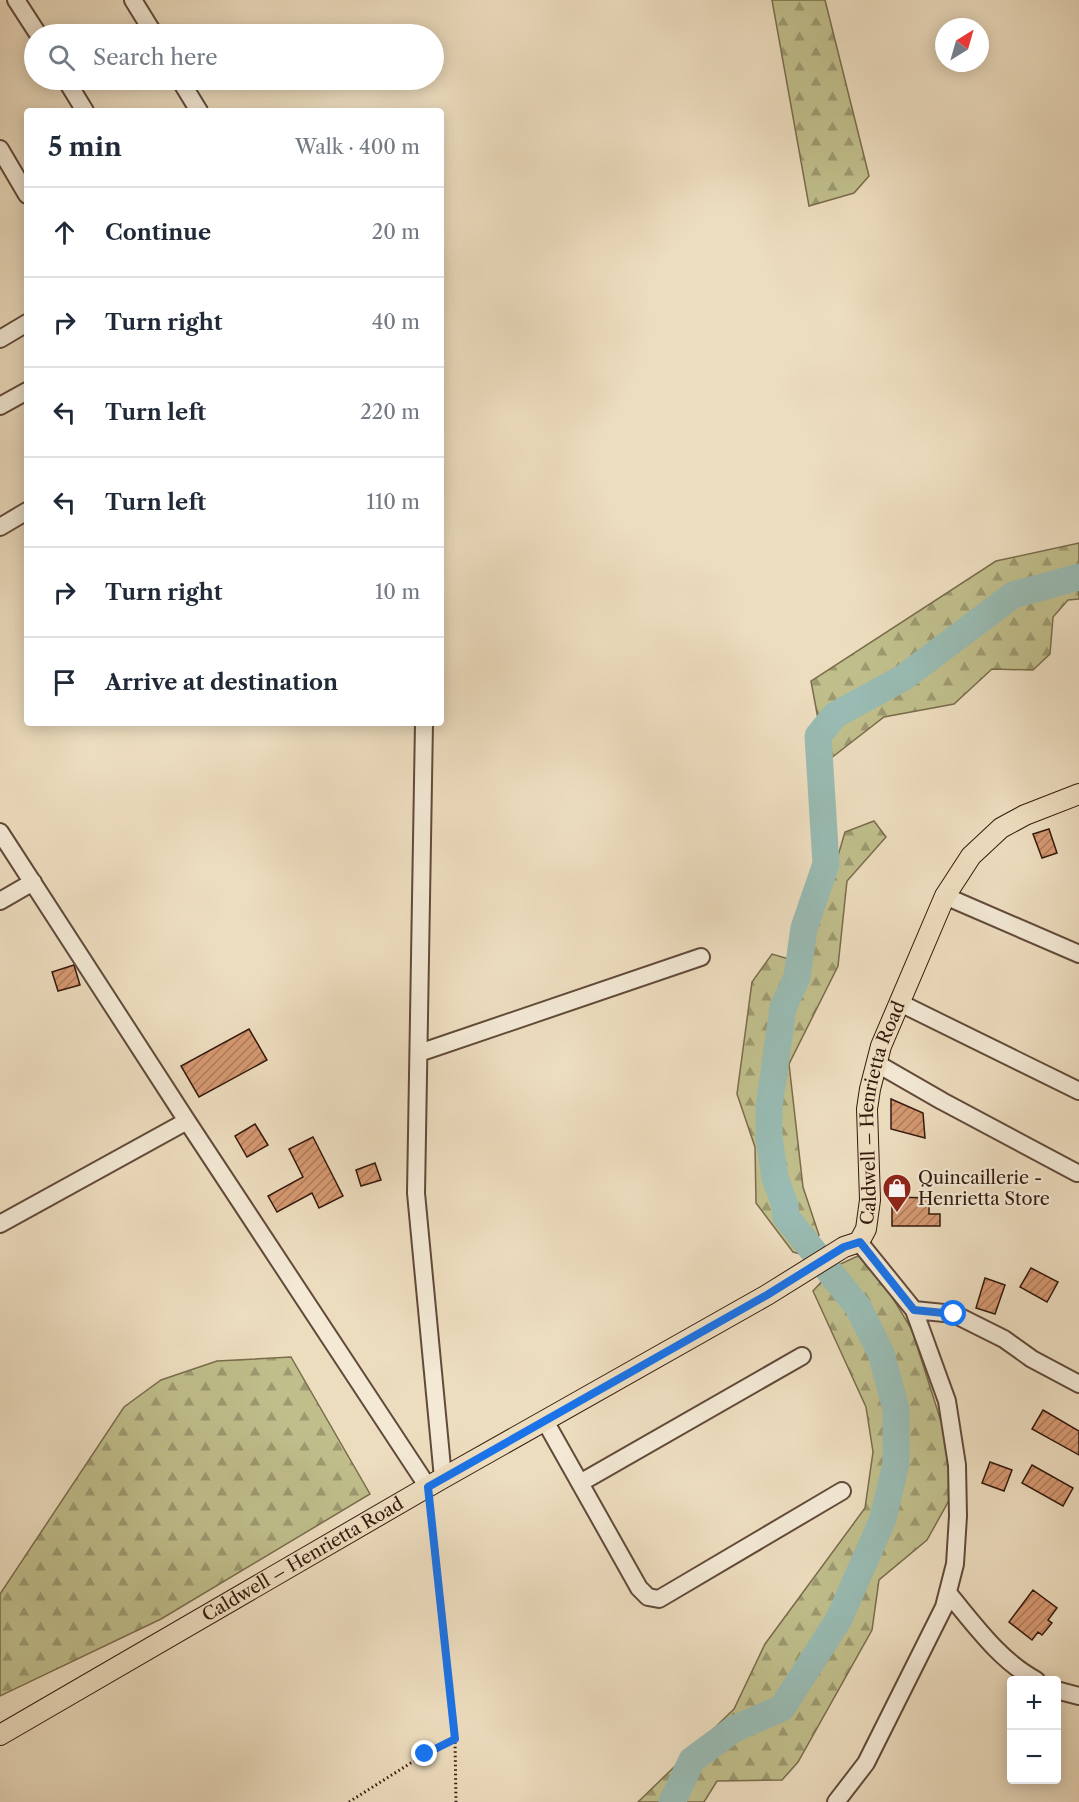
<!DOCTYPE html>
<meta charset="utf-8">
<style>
:root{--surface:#fff;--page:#f2f2f3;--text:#1f2937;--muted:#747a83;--line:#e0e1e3}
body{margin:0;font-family:"Libre Caslon Text",serif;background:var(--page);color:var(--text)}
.controls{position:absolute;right:18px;bottom:18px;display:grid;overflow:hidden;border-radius:6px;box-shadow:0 3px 15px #0003}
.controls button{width:54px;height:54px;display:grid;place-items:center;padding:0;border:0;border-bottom:2px solid var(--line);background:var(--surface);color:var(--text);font:30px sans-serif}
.compass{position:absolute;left:935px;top:18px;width:54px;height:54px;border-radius:50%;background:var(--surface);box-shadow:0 3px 15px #0003;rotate:37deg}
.stop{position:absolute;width:18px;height:18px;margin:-14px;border:4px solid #1a73e8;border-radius:50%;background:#fff}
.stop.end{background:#1a73e8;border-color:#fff;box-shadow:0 2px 6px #0008}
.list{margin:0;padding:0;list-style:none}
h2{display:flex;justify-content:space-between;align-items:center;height:78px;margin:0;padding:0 24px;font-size:26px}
h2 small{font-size:20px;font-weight:400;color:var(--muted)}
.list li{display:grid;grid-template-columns:39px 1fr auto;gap:18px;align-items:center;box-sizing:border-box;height:90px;padding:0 24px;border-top:2px solid var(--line)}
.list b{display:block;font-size:22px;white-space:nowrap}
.list em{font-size:20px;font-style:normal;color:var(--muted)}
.icon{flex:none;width:33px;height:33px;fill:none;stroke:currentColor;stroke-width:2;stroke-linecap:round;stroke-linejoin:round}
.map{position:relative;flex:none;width:1079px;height:1802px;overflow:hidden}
.search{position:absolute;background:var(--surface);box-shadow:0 3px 15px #0003;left:24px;top:24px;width:420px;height:66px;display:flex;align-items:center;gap:15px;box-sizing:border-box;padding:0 21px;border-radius:33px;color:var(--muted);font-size:22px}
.panel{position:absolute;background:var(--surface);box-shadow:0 3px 15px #0003;left:24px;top:108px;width:420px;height:618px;border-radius:6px}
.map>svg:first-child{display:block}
.forest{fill:url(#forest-firs);stroke:#7a6c4c;stroke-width:1.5}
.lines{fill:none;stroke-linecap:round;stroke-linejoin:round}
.river{stroke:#99bbb3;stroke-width:27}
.building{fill:url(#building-hatch);stroke:#34190d;stroke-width:1.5}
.minor-casing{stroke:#624a3a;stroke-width:20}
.major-casing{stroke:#34190d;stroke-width:22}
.path{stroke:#34190d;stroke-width:3;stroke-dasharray:1.5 3;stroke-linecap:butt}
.minor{stroke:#f3e9d5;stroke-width:16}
.major{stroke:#edddbf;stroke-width:20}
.route{stroke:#1a73e8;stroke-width:8}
.labels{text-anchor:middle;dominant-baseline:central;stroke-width:4.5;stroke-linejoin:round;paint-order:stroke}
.street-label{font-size:18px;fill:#34190d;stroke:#f3e9d5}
.poi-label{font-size:18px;fill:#34190d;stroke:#f3e9d5;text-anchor:start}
</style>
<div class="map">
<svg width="1079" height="1802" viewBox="0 0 1079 1802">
<defs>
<pattern id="forest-firs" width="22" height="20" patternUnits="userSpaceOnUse" patternTransform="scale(1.5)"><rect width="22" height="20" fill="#c0bf8c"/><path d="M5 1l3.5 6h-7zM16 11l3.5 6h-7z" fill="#9d9a71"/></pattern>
<pattern id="building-hatch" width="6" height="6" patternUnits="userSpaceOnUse" patternTransform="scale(1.5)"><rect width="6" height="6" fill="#d69972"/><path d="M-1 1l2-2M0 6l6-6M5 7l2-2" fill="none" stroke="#ae7c5c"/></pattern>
</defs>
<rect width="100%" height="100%" fill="#edddbf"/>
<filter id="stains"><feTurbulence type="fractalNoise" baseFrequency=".00333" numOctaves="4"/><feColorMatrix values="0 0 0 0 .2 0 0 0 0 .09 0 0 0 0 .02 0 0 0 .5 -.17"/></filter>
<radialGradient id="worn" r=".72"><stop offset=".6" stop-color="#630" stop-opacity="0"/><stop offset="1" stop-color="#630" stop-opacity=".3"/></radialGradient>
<path class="forest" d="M 772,0 L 825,0 L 869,176 L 854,193 L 809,206 Z
M 1079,543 L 1079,599 L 1068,600 L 1053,617 L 1050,654 L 1033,670 L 992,669 L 954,704 L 884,717 L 826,762 L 811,681 L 996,561 Z
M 874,821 L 886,837 L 847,881 L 838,966 L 789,1064 L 803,1187 L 819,1235 L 804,1255 L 793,1252 L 756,1203 L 755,1147 L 737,1094 L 752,982 L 772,954 L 806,964 L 845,832 Z
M 858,1256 L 879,1275 L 912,1330 L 952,1456 L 952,1495 L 927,1540 L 879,1580 L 872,1630 L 798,1762 L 782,1780 L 717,1781 L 704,1802 L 638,1802 L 734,1709 L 765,1644 L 865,1508 L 873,1452 L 866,1407 L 813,1291 L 836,1266 Z
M 291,1357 L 370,1494 L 161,1619 L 0,1696 L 0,1594 L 124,1407 L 161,1380 L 217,1361 Z"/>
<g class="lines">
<path class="river" d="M 672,1802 L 692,1760 L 734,1729 L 782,1708 L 839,1619 L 883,1519 L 896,1463 L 896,1409 L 881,1353 L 858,1307 L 786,1217 L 785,1205 L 775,1178 L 769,1137 L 769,1107 L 783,1008 L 797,977 L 804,928 L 826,864 L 818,736 L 835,715 L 903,678 L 1013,595 L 1079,577"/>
</g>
<path class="building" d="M 1049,829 L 1057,853 L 1042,858 L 1033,834 Z
M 74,965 L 80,985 L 58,991 L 52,972 Z
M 249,1029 L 267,1060 L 199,1097 L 181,1066 Z
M 891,1099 L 923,1113 L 925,1138 L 891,1129 Z
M 255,1124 L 268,1145 L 247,1157 L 235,1136 Z
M 313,1137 L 343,1196 L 319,1208 L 312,1193 L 277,1212 L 268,1196 L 303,1177 L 289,1149 Z
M 375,1163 L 381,1180 L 361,1186 L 356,1170 Z
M 892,1197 L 929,1198 L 929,1214 L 940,1214 L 940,1226 L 892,1226 Z
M 1031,1268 L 1058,1282 L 1047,1302 L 1020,1287 Z
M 985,1278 L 1005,1285 L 995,1314 L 976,1308 Z
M 1043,1410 L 1079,1431 L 1079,1455 L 1032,1429 Z
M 990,1462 L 1012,1470 L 1004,1491 L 982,1483 Z
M 1032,1465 L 1073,1488 L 1063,1506 L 1022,1483 Z
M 1033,1590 L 1057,1608 L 1048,1620 L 1052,1623 L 1042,1635 L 1038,1632 L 1032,1640 L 1009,1622 Z"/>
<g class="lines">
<g class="minor-casing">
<path id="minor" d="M 16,0 L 38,34
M 133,0 L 154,34
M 66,80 L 85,111
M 180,80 L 199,111
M 0,149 L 27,195
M 0,339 L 27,323
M 0,406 L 27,391
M 0,527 L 27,511
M 424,723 L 416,1193 L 443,1478
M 0,832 L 187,1121 L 428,1487
M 945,896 L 1079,954
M 0,901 L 33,882
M 900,1003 L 1079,1091
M 419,1053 L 701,957
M 876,1063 L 942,1101 L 1077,1173
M 0,1224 L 187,1121
M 914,1310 L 954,1314 L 1004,1339 L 1032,1359 L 1079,1384
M 545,1421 L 639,1588 L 648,1597 L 659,1599 L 842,1491
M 580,1483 L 802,1356
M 948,1593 C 974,1624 1000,1661 1036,1680
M 1056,1690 L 1079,1696
M 836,1802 L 866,1763 L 944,1607 L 955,1564 L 958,1516 L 957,1465 L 947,1401 L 914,1310 L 859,1242"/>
</g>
<g class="major-casing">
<g id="major">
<path id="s1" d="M 0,1735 L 443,1478 L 767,1295 L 844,1247 L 859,1242 L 866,1229 L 870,1200 L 867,1109 L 870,1089 L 881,1046 L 945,896 L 971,856 L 1001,828 L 1025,815 L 1079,794"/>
</g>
</g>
<path class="path" d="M 430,1505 L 455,1739 L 456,1802
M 349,1802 L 425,1754 L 455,1739"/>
<use href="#minor" class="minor"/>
<use href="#major" class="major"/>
</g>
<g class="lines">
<path class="route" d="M 425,1754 L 455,1739 L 428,1487 L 767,1295 L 844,1247 L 860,1242 L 914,1310 L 954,1314"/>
</g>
<defs>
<g id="shop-pin" transform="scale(1.5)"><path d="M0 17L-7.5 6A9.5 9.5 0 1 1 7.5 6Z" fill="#8f2418" stroke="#f3e9d5"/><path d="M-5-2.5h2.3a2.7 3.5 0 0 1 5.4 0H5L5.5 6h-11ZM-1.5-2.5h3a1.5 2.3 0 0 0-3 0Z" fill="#fff"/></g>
</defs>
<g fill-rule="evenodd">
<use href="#shop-pin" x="897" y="1188"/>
</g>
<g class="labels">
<g class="street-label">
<text stroke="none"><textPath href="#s1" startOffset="1124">Caldwell – Henrietta Road</textPath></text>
<text stroke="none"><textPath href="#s1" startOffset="350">Caldwell – Henrietta Road</textPath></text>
</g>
<g class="poi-label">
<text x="918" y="1178">Quincaillerie -<tspan x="918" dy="21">Henrietta Store</tspan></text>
</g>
</g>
<rect width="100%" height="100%" filter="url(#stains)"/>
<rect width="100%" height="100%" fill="url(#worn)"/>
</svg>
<div class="controls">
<button>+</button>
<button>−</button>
</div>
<svg class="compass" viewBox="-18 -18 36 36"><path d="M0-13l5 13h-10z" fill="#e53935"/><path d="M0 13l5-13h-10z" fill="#747a83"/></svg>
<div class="stop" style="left:954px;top:1314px"></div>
<div class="stop end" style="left:425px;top:1754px"></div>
<div class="search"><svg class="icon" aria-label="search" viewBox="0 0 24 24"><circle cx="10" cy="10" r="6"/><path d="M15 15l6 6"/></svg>Search here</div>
<section class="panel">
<h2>5 min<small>Walk · 400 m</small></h2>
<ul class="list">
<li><svg class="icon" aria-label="ahead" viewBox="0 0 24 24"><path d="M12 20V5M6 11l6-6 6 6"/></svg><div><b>Continue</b></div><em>20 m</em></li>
<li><svg class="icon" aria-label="right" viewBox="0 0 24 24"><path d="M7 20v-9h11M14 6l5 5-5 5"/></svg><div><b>Turn right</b></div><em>40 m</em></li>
<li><svg class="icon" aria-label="left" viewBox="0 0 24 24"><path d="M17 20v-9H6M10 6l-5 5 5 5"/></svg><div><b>Turn left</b></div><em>220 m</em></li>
<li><svg class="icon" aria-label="left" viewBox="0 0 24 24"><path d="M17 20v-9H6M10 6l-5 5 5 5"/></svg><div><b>Turn left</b></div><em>110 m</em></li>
<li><svg class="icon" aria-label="right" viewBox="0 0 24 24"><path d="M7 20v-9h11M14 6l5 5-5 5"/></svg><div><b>Turn right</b></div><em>10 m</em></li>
<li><svg class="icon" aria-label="arrive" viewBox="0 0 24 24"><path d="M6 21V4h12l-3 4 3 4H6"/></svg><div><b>Arrive at destination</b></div></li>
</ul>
</section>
</div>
